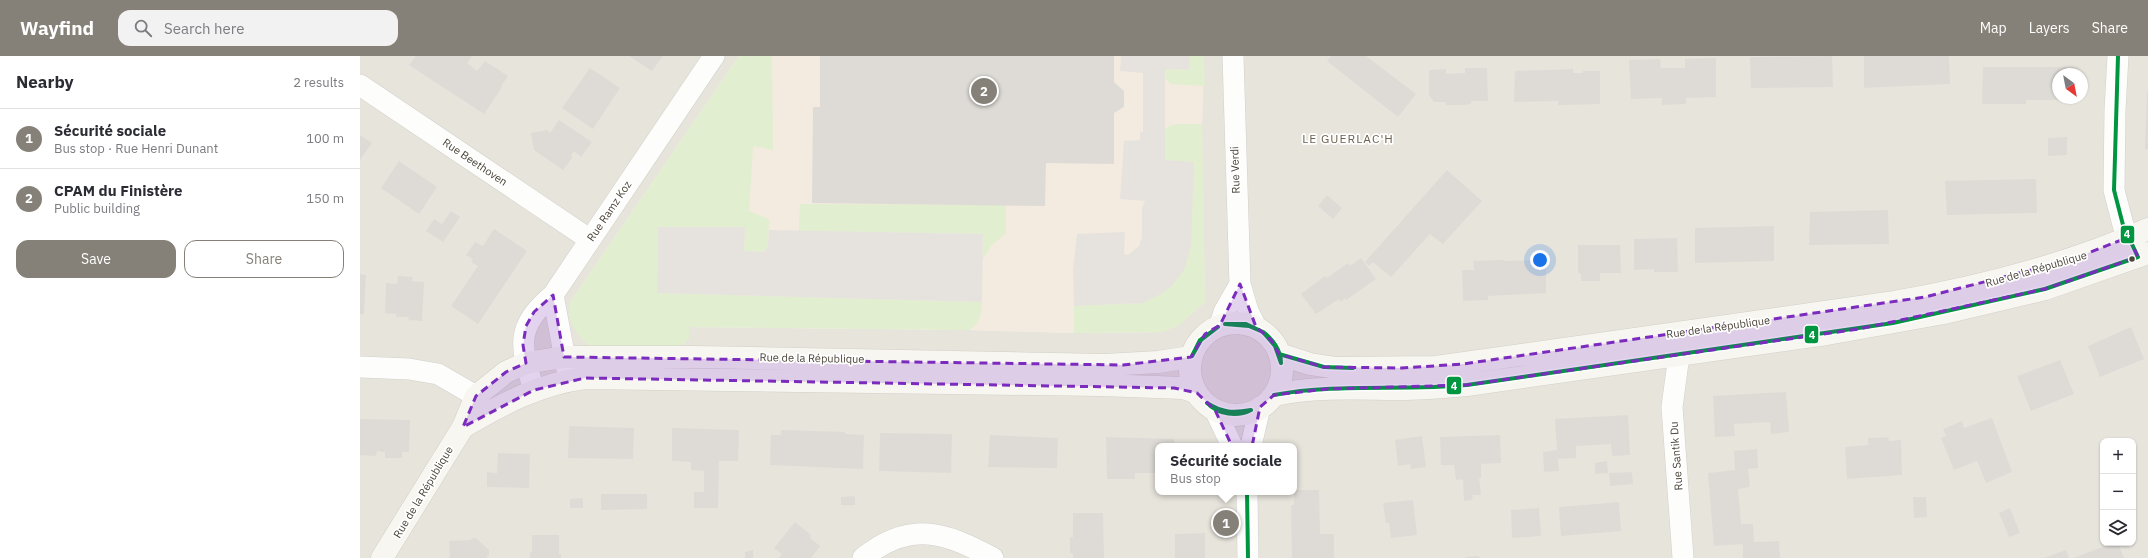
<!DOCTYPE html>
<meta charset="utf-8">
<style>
:root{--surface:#fff;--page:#f2f2f3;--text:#2b2b33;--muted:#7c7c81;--line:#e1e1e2;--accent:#868178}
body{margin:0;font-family:"IBM Plex Sans",sans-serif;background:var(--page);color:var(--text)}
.controls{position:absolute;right:12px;bottom:12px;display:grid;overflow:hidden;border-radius:8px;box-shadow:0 1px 3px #0004}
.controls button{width:36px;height:36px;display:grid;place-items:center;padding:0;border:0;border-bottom:1px solid var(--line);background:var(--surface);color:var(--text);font:20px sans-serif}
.compass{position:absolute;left:1692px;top:12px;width:36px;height:36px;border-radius:50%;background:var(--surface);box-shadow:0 1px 3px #0004;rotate:148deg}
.you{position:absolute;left:1180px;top:204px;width:14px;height:14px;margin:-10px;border:3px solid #fff;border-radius:50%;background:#1a73e8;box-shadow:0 0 0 6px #1a73e833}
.badge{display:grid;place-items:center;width:26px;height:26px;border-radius:50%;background:var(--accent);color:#fff;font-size:13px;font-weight:700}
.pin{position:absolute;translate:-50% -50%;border:2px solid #fff;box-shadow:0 1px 4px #0006}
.popup{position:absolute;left:795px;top:387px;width:142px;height:52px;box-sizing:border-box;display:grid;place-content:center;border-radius:8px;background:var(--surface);filter:drop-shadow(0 1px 3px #0005);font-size:13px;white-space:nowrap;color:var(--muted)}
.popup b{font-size:15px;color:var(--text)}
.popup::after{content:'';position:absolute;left:50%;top:100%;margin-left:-8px;border:8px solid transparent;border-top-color:var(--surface)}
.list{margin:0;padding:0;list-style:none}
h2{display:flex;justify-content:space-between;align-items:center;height:52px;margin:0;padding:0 16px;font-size:17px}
h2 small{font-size:13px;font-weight:400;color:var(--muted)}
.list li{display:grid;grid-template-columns:26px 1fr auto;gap:12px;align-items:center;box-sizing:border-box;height:60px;padding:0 16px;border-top:1px solid var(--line)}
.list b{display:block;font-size:15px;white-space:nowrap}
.list p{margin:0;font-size:13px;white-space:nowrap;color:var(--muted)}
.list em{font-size:13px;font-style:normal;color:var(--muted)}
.actions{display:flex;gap:8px;padding:12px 16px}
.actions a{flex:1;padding:9px 0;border:1px solid var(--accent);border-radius:12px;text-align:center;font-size:14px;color:var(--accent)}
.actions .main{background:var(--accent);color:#fff}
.icon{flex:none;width:22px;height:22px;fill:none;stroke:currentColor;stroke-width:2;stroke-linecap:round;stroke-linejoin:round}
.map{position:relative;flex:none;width:1788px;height:502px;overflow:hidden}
header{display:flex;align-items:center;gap:24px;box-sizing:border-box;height:56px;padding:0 20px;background:var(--accent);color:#fff}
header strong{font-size:19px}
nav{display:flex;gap:22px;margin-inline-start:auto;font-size:14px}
.search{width:280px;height:36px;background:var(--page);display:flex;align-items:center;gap:10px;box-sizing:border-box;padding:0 14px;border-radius:12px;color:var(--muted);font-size:15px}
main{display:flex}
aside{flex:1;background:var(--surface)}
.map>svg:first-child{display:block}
.residential{fill:#e7e4dc;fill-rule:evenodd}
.commercial{fill:#f3ebdf}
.green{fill:#e1eecf}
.parking{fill:#e6e3df}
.building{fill:#dedbd6}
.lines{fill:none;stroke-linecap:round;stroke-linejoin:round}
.street-casing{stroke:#d2d0cb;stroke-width:22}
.secondary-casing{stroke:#d3cfc5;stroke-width:23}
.street{stroke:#fdfdfc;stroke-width:21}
.secondary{stroke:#f7f6f1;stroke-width:22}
.bus-1-casing{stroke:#fff;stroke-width:7}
.bus-1{stroke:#009640;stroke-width:4}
.marked{fill:#7b2cbf;fill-opacity:0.2;stroke:#7b2cbf;stroke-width:3;stroke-dasharray:8 5;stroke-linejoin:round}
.bus-dot{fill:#4b4439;stroke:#fff;stroke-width:1.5}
.labels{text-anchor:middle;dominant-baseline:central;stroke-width:3.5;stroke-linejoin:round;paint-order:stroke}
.street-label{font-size:11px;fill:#4b4439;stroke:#fff}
.neighbourhood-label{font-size:12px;letter-spacing:1px;fill:#6e6250;stroke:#fff}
.line-badge{stroke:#fff;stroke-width:1.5}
.badge-label{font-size:11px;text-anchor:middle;font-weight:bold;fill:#fff}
</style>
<header>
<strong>Wayfind</strong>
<div class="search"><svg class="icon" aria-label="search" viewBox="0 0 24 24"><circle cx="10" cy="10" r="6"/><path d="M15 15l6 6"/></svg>Search here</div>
<nav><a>Map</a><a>Layers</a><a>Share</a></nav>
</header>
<main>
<aside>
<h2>Nearby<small>2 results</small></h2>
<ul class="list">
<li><span class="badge">1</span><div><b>Sécurité sociale</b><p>Bus stop · Rue Henri Dunant</p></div><em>100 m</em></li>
<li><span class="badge">2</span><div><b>CPAM du Finistère</b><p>Public building</p></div><em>150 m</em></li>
</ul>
<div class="actions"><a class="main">Save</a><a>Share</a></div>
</aside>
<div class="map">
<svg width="1788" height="502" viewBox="0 0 1788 502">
<rect width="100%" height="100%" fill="#f4f2ee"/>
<path class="residential" d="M 0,0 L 379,0 L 211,245 L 329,282 L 329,271 L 609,274 L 714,277 L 802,276 L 842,68 L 844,0 L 1788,0 L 1788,502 L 0,502 ZM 1698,18 L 1722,18 L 1722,42 L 1698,42 ZM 1743,385 L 1773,385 L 1773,487 L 1743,487 ZM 798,390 L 934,390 L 934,436 L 798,436 Z"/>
<path class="commercial" d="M 379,0 L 844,0 L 842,68 L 845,246 L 819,269 L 802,276 L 714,277 L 609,274 L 329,271 L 329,282 L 324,288 L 230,290 L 222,283 L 211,266 L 209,257 L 211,245 Z"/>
<path class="green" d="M 379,0 L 412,0 L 413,94 L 393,90 L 389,155 L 409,163 L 408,191 L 404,196 L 384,195 L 385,171 L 297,237 L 622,246 C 621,259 621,267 609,274 L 329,271 L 329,282 L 324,288 L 315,293 C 292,293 251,298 231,290 C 221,286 210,268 209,257 C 209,254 210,249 211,245 Z
M 830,0 L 844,0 L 845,30 L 811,28 L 806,23 L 805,13 L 829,14 Z
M 819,68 L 842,68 L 845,246 L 819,269 L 802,276 L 714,277 L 714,250 L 783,247 L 833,106 L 805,104 L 805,73 L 811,69 Z
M 440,148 L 646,149 L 646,177 L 631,190 L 623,203 L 623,178 L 439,175 Z"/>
<path class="parking" d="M 761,0 L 830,0 L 829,14 L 805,13 L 805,104 L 834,106 L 831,190 L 824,214 L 811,231 L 799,239 L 783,247 L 714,250 L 713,214 L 717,178 L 765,176 L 764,198 L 768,199 L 779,190 L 782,181 L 782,152 L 785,145 L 760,143 L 764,85 L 780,84 L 780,76 L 783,76 L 783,17 L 760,15 Z
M 298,171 L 385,171 L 384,195 L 404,196 L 408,191 L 409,174 L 623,178 L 622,246 L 297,237 Z"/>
<path class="building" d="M 56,0 L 112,0 L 107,7 L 117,15 L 125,5 L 148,20 L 141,30 L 142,31 L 124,58 L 49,9 Z
M 269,0 L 303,0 L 292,15 Z
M 460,0 L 754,0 L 754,26 L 764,35 L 764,51 L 754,57 L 754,108 L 686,107 L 685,150 L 452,147 L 453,51 L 460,51 Z
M 971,0 L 1006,0 L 1056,38 L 1038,61 L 967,5 Z
M 1472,0 L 1473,31 L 1391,32 L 1390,1 Z
M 1504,0 L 1589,0 L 1590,28 L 1504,32 Z
M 1356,2 L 1356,41 L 1326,42 L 1326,48 L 1302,49 L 1302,42 L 1271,43 L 1269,4 L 1300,3 L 1301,12 L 1325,12 L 1325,3 Z
M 1623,11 L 1707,11 L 1707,18 L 1698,18 L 1698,42 L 1707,42 L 1707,44 L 1666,44 L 1666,48 L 1622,48 Z
M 230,12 L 260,32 L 233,73 L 202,52 Z
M 1105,12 L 1127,12 L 1128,45 L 1111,45 L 1111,48 L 1101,49 L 1086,49 L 1086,46 L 1074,46 L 1069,39 L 1069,14 L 1086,13 L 1086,18 L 1105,17 Z
M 1213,13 L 1213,17 L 1223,17 L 1223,15 L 1240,15 L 1240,48 L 1198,49 L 1198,45 L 1154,46 L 1155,15 Z
M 1787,35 L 1788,35 L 1788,93 L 1785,93 Z
M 199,64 L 232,86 L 221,101 L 214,95 L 211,99 L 212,102 L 203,114 L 174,94 L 171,77 L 187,74 L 190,77 Z
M 0,79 L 12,87 L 0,104 Z
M 1707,81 L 1707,99 L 1688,100 L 1688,82 Z
M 39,105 L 77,131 L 59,158 L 21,132 Z
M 1087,114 L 1122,145 L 1083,188 L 1070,178 L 1031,221 L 1013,206 L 1009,210 L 1005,206 Z
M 1676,123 L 1677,157 L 1587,159 L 1585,125 Z
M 967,139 L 982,152 L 973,163 L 958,150 Z
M 1528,154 L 1529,188 L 1449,189 L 1450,156 Z
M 91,155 L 100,161 L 83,186 L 66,175 L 74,163 L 82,168 Z
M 1414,170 L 1414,205 L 1335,207 L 1335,172 Z
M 134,173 L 167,195 L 118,268 L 91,250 L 118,210 L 111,206 L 113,203 L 106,199 L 115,186 L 123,190 Z
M 1317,182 L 1318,216 L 1294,216 L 1294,213 L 1274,214 L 1274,183 Z
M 1218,189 L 1260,189 L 1261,217 L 1240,217 L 1240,225 L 1221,225 L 1221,218 L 1218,217 Z
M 1001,202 L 1016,223 L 986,244 L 985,242 L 981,246 L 979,243 L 956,258 L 941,238 L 965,220 L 967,222 L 988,207 L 990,210 Z
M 1144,204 L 1144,205 L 1186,204 L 1186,237 L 1128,240 L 1128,244 L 1103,245 L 1102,214 L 1114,214 L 1113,205 Z
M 0,218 L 6,219 L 4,258 L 0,258 Z
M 38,220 L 53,221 L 52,225 L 64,226 L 62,265 L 49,264 L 48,261 L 36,261 L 36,258 L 25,257 L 26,227 L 37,228 Z
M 1771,271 L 1784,303 L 1740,321 L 1728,290 Z
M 1700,304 L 1714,338 L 1671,355 L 1657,320 Z
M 1426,336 L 1429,376 L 1411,378 L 1410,366 L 1374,368 L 1375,380 L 1355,381 L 1353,340 Z
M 1268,359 L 1270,399 L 1252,400 L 1251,388 L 1216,390 L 1216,402 L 1198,403 L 1199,415 L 1184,416 L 1183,396 L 1197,394 L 1195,363 Z
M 1632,362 L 1652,416 L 1626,427 L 1617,405 L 1594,414 L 1581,382 L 1586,380 L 1583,373 L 1602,365 L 1604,372 Z
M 0,363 L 50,364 L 49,396 L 42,396 L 42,402 L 25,402 L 25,396 L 17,395 L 16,400 L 0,399 Z
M 209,370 L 274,372 L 273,403 L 208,402 Z
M 312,372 L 379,374 L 378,405 L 359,405 L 358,452 L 334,452 L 334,436 L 344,436 L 344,415 L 331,414 L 331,406 L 312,405 Z
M 421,374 L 485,376 L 485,378 L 504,379 L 503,413 L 410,409 L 411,379 L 421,379 Z
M 520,377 L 592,378 L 591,417 L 519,415 Z
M 630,379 L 698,382 L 697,412 L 628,411 Z
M 1140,379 L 1141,407 L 1121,408 L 1121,422 L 1119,422 L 1121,439 L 1113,439 L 1112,444 L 1104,445 L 1103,423 L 1096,424 L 1094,409 L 1081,409 L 1080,381 Z
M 1062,380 L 1066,411 L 1051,413 L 1050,408 L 1038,410 L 1035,384 Z
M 746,381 L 814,383 L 814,390 L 798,390 L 798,417 L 775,417 L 775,423 L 747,423 Z
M 1528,381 L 1529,385 L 1541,384 L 1542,419 L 1487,423 L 1485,391 L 1508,389 L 1508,382 Z
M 1397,393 L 1398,412 L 1388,413 L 1390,431 L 1378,433 L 1381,468 L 1393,468 L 1394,486 L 1419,485 L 1420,502 L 1383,502 L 1383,488 L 1354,490 L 1348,417 L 1375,414 L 1374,395 Z
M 138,397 L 170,398 L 169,432 L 127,431 L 127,416 L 137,417 Z
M 1247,405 L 1248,417 L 1235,418 L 1235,407 Z
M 1272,416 L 1273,428 L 1250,430 L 1249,417 Z
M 934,434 L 959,434 L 960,478 L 974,478 L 974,502 L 932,502 L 931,449 L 934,449 Z
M 241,438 L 287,438 L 287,453 L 241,454 Z
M 495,440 L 495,449 L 481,449 L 481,441 Z
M 1553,441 L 1566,441 L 1567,461 L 1554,462 Z
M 223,442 L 223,452 L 210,452 L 210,443 Z
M 1053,444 L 1057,479 L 1031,482 L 1029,467 L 1026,467 L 1023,447 Z
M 1259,446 L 1261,475 L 1201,480 L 1199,451 Z
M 1179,452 L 1181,480 L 1152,482 L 1151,454 Z
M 1650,452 L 1660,477 L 1649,481 L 1639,457 Z
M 713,457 L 743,457 L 744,502 L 713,502 L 713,497 L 710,497 L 710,481 L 713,481 Z
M 435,466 L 451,479 L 450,482 L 460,490 L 451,502 L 419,502 L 422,498 L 414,492 Z
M 845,477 L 845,502 L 815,502 L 815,478 Z
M 172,479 L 199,479 L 199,498 L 201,498 L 201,502 L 170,502 L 170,496 L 172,496 Z
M 113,482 L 116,482 L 129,494 L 129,500 L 127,500 L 127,502 L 90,502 L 89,485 L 110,484 Z
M 1752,487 L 1758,487 L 1764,502 L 1714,502 Z
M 393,494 L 393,502 L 385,502 L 385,496 Z
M 1706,494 L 1709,502 L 1684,502 Z
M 1119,500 L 1119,502 L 1106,502 L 1106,501 Z"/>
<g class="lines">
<g class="street-casing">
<path id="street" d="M 873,0 L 880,228 L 888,255 L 896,271
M 1758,0 L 1755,54 L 1754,134 L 1763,169 L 1777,197
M 0,29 L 229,183
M 193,239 L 209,324
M 860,269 L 864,256 L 880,228
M 1319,299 L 1312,351 L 1323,502
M 0,311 L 49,313 L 78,318 L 116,340
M 174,334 C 160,289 155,271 193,239 L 354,0
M 855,354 L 872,390
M 891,390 L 900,351
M 887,436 L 888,502
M 503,502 C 550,464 585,476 633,502"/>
</g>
<g class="secondary-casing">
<path id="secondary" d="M830 313a46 46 0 1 1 92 0a46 46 0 1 1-92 0Z
M 919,298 L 950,308 L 976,312 L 1076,311 L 1528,247 C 1617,232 1705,210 1788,173
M 914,339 C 954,330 998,333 1039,333 C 1062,333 1085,331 1107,329 L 1467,278 L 1584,257 L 1685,233 L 1788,197
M 103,371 C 142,348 179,328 225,322 L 741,329 L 823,332 L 837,337
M 22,502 L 103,371 L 116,340 L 146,316 L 166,307 L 204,301 L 335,301 L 745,309 L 798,306 L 831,301"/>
</g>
<use href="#street" class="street"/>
<use href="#secondary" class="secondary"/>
<g class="bus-1-casing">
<path id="bus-1" d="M 865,268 L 886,268 L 903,276
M 865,268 L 889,270 L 903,276
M 903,276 C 913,283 921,295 921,307
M 903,276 L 915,290 L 921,307
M 919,298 L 964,311 L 993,312
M 832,300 L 840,284 L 858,271
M 832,300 L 841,284 L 858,271
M 914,339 C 977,327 1043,335 1107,329 L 1533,267 L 1685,233 L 1778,201 L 1763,169 L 1754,134 L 1758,0
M 847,347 C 862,357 874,357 891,354
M 847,347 C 858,359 878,361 891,354
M 887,436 L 888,502"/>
</g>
<use href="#bus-1" class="bus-1"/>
</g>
<path class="marked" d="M 1769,181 L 1778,201 L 1685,233 L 1499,273 L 1107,329 L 967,333 L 914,339 L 900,351 L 886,420 L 855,354 L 837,337 L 814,332 L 225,322 L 174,334 L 103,371 L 116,340 L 146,316 L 166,307 L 163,289 L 166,270 L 174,256 L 193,239 L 204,301 L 763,309 L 831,301 L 845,278 L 860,269 L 880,228 L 896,271 L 911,284 L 919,298 L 964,311 L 1042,312 L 1103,308 L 1565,241 L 1710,204 Z"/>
<circle class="bus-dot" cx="1772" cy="203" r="3.5"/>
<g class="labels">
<g class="street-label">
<text transform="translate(115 106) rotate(34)">Rue Beethoven</text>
<text transform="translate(875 114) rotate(-92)">Rue Verdi</text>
<text transform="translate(249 155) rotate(-56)">Rue Ramz Koz</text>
<text transform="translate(1676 213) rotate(-16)">Rue de la République</text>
<text transform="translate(1358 271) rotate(-8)">Rue de la République</text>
<text transform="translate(452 302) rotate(1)">Rue de la République</text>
<text transform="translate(1316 400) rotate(-94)">Rue Santik Du</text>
<text transform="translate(63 436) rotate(-59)">Rue de la République</text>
</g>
<g class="neighbourhood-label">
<text x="988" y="82">LE GUERLAC'H</text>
</g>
</g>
<g class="line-badge">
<rect x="1760" y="169" width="15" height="19" rx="4" fill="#009640"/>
<rect x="1444" y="269" width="15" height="19" rx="4" fill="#009640"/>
<rect x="1086" y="320" width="16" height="19" rx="4" fill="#009640"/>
</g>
<g class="badge-label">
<text x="1767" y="182">4</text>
<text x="1452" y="283">4</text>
<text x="1094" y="334">4</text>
</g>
</svg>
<div class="controls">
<button>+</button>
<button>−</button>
<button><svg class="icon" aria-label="layers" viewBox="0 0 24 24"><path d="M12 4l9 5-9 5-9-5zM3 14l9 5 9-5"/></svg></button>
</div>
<svg class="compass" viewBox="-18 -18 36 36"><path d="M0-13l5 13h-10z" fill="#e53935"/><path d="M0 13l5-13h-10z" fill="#7c7c81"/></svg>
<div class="you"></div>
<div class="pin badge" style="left:866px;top:467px">1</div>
<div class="popup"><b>Sécurité sociale</b>Bus stop</div>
<div class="pin badge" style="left:624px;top:35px">2</div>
</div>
</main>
